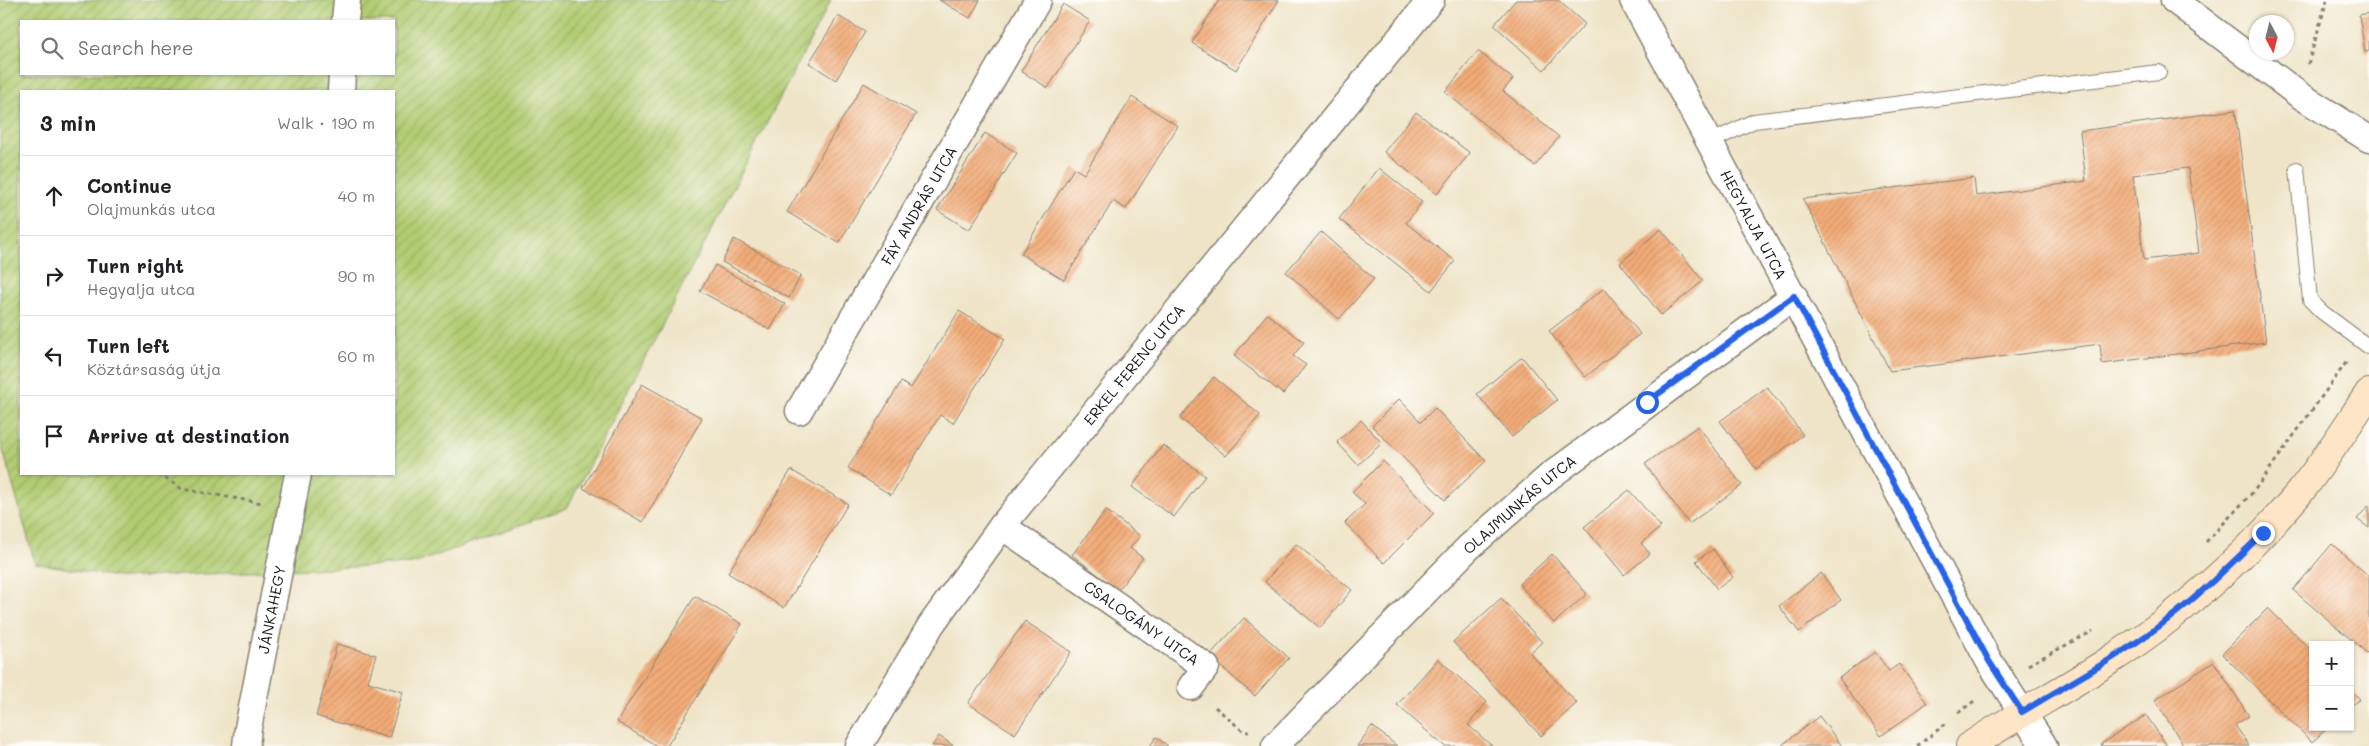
<!DOCTYPE html>
<meta charset="utf-8">
<style>
:root{--surface:#fff;--page:#f6f6f6;--text:#202124;--muted:#757577;--line:#e0e0e0}
body{margin:0;font-family:Mali,sans-serif;background:var(--page);color:var(--text)}
.controls{position:absolute;right:15px;bottom:15px;display:grid;overflow:hidden;border-radius:0px;box-shadow:0 1px 4px #0004}
.controls button{width:45px;height:45px;display:grid;place-items:center;padding:0;border:0;border-bottom:1px solid var(--line);background:var(--surface);color:var(--text);font:25px sans-serif}
.compass{position:absolute;left:2249px;top:15px;width:45px;height:45px;border-radius:50%;background:var(--surface);box-shadow:0 1px 4px #0004;rotate:173deg}
.stop{position:absolute;width:15px;height:15px;margin:-11px;border:4px solid #2563eb;border-radius:50%;background:#fff}
.stop.end{background:#2563eb;border-color:#fff;box-shadow:0 1px 5px #0008}
.list{margin:0;padding:0;list-style:none}
h2{display:flex;justify-content:space-between;align-items:center;height:65px;margin:0;padding:0 20px;font-size:21px}
h2 small{font-size:16px;font-weight:400;color:var(--muted)}
.list li{display:grid;grid-template-columns:32px 1fr auto;gap:15px;align-items:center;box-sizing:border-box;height:80px;padding:0 20px;border-top:1px solid var(--line)}
.list b{display:block;font-size:19px;white-space:nowrap}
.list p{margin:0;font-size:16px;white-space:nowrap;color:var(--muted)}
.list em{font-size:16px;font-style:normal;color:var(--muted)}
.icon{flex:none;width:28px;height:28px;fill:none;stroke:currentColor;stroke-width:2;stroke-linecap:round;stroke-linejoin:round}
.map{position:relative;flex:none;width:2369px;height:746px;overflow:hidden}
.search{position:absolute;background:var(--surface);box-shadow:0 1px 4px #0004;left:20px;top:20px;width:375px;height:55px;display:flex;align-items:center;gap:12px;box-sizing:border-box;padding:0 18px;border-radius:0px;color:var(--muted);font-size:19px}
.panel{position:absolute;background:var(--surface);box-shadow:0 1px 4px #0004;left:20px;top:90px;width:375px;height:385px;border-radius:0px}
.map>svg:first-child{display:block}
.garden{fill:url(#garden-furrows);stroke:#667447;fill-rule:evenodd}
.building{fill:url(#building-hatch);fill-rule:evenodd}
.lines{fill:none;stroke-linecap:round;stroke-linejoin:round}
.lane-casing{stroke:#868072;stroke-width:16}
.street-casing{stroke:#868072;stroke-width:29}
.secondary-casing{stroke:#868072;stroke-width:30}
.path{stroke:#868072;stroke-width:3;stroke-dasharray:4 4;stroke-linecap:butt}
.lane{stroke:#fff;stroke-width:14}
.street{stroke:#fff;stroke-width:26}
.secondary{stroke:#fde5c5;stroke-width:28}
.route{stroke:#2563eb;stroke-width:6}
.labels{text-anchor:middle;dominant-baseline:central;stroke-width:4;stroke-linejoin:round;paint-order:stroke}
.street-label{font-size:15px;fill:#1c1c1c;stroke:#fdfcf7}
</style>
<div class="map">
<svg width="2369" height="746" viewBox="0 0 2369 746">
<defs>
<pattern id="garden-furrows" width="10" height="10" patternUnits="userSpaceOnUse" patternTransform="scale(1.25)"><rect width="10" height="10" fill="#b1cc72"/><path d="M-1 1l2-2M0 10L10 0M9 11l2-2" fill="none" stroke="#98af62"/></pattern>
<pattern id="building-hatch" width="6" height="6" patternUnits="userSpaceOnUse" patternTransform="scale(1.25)"><rect width="6" height="6" fill="#f2ac78"/><path d="M-1 1l2-2M0 6l6-6M5 7l2-2" fill="none" stroke="#cf9367"/></pattern>
</defs>
<rect width="100%" height="100%" fill="#fdfcf7"/>
<filter id="ink" filterUnits="userSpaceOnUse"><feTurbulence type="fractalNoise" baseFrequency=".02" numOctaves="2"/><feDisplacementMap in="SourceGraphic" scale="10" xChannelSelector="R" yChannelSelector="G"/><feConvolveMatrix kernelMatrix="1 2 1 2 8 2 1 2 1" color-interpolation-filters="sRGB"/></filter>
<filter id="wash" filterUnits="userSpaceOnUse"><feTurbulence type="fractalNoise" baseFrequency=".0096" numOctaves="4" result="noise"/><feDisplacementMap in="SourceGraphic" scale="20" xChannelSelector="R" yChannelSelector="G"/><feGaussianBlur stdDeviation="1.12" result="paint"/><feColorMatrix in="noise" values="0 0 0 0 0 0 0 0 0 0 0 0 0 0 0 0 0 1.4 0 .05"/><feComposite in="paint" operator="in"/></filter>
<g filter="url(#wash)">
<rect width="100%" height="100%" fill="#efe4c7"/>
<path class="garden" d="M 0,0 L 831,0 L 567,508 L 413,564 L 123,578 L 35,563 L 0,440 ZM 21,21 L 394,21 L 394,74 L 21,74 ZM 21,91 L 394,91 L 394,474 L 21,474 Z"/>
<g id="blocks">
<path class="building" d="M 939,0 L 980,0 L 970,18 Z
M 1219,0 L 1279,0 L 1236,70 L 1192,43 Z
M 1516,0 L 1558,0 L 1585,24 L 1544,70 L 1494,25 Z
M 1063,4 L 1090,21 L 1048,88 L 1021,71 Z
M 2369,13 L 2369,51 L 2365,52 L 2359,15 Z
M 838,16 L 865,32 L 836,80 L 809,63 Z
M 1478,51 L 1513,79 L 1503,91 L 1559,137 L 1535,166 L 1445,92 Z
M 864,83 L 916,114 L 839,243 L 787,212 Z
M 1132,97 L 1178,126 L 1126,209 L 1113,201 L 1064,280 L 1021,254 L 1074,168 L 1084,174 Z
M 2235,110 L 2266,342 L 2102,364 L 2100,344 L 1890,371 L 1803,199 L 1974,178 L 1976,196 L 2086,181 L 2080,131 ZM 2188,168 L 2199,253 L 2144,260 L 2133,175 Z
M 1416,112 L 1470,153 L 1437,194 L 1384,152 Z
M 985,133 L 1017,153 L 969,230 L 937,210 Z
M 1379,168 L 1422,202 L 1406,223 L 1455,261 L 1431,291 L 1339,219 Z
M 1661,229 L 1703,281 L 1661,315 L 1620,263 Z
M 1321,232 L 1374,279 L 1339,319 L 1286,272 Z
M 734,239 L 801,275 L 789,298 L 722,262 Z
M 715,265 L 785,304 L 770,330 L 700,291 Z
M 1604,288 L 1640,334 L 1585,377 L 1549,331 Z
M 959,311 L 1005,339 L 953,423 L 940,415 L 891,495 L 848,468 L 901,382 L 911,388 Z
M 1267,314 L 1304,342 L 1293,356 L 1306,365 L 1283,394 L 1234,356 Z
M 1522,357 L 1557,400 L 1512,437 L 1477,394 Z
M 1214,377 L 1260,415 L 1226,456 L 1180,418 Z
M 642,384 L 702,418 L 643,522 L 583,488 Z
M 1767,387 L 1803,435 L 1756,469 L 1720,421 Z
M 1399,399 L 1421,422 L 1435,408 L 1486,461 L 1445,500 L 1372,426 Z
M 1361,420 L 1382,443 L 1358,465 L 1337,442 Z
M 1698,426 L 1742,485 L 1689,524 L 1645,464 Z
M 1163,445 L 1205,476 L 1174,517 L 1132,487 Z
M 1383,461 L 1434,513 L 1384,563 L 1345,523 L 1365,504 L 1352,492 Z
M 791,470 L 848,504 L 784,608 L 728,573 Z
M 1629,490 L 1661,527 L 1641,543 L 1650,554 L 1624,575 L 1584,527 Z
M 2369,505 L 2369,528 L 2357,519 Z
M 1106,510 L 1140,536 L 1130,548 L 1143,558 L 1118,590 L 1072,555 Z
M 1296,544 L 1352,590 L 1320,628 L 1265,582 Z
M 2332,544 L 2369,576 L 2369,651 L 2367,653 L 2293,590 Z
M 1713,549 L 1733,577 L 1717,589 L 1696,561 Z
M 1552,554 L 1587,594 L 1554,623 L 1519,584 Z
M 1821,573 L 1841,600 L 1799,632 L 1779,606 Z
M 695,596 L 742,624 L 667,746 L 657,746 L 617,722 Z
M 1501,598 L 1542,642 L 1530,653 L 1577,703 L 1541,736 L 1453,642 Z
M 2268,608 L 2313,652 L 2313,727 L 2329,727 L 2312,742 L 2222,654 Z
M 1244,618 L 1289,658 L 1255,696 L 1209,656 Z
M 1025,621 L 1071,652 L 1015,734 L 968,703 Z
M 337,644 L 376,655 L 368,682 L 403,692 L 389,738 L 316,716 Z
M 1875,652 L 1889,671 L 1899,664 L 1927,703 L 1881,736 L 1839,678 Z
M 1438,659 L 1487,702 L 1468,725 L 1492,746 L 1444,746 L 1397,705 Z
M 2214,662 L 2249,716 L 2235,725 L 2249,746 L 2184,746 L 2155,700 Z
M 2350,689 L 2360,699 L 2350,707 Z
M 2146,715 L 2167,746 L 2102,746 L 2101,744 Z
M 1819,716 L 1842,746 L 1781,746 Z
M 1372,726 L 1397,746 L 1357,746 Z
M 939,736 L 954,746 L 932,746 Z
M 1156,737 L 1168,746 L 1150,746 Z"/>
</g>
</g>
<g filter="url(#ink)">
<use href="#blocks" fill-opacity="0" stroke="#868072" stroke-width="1"/>
<g class="lines">
<g class="lane-casing">
<path id="lane" d="M 1710,142 L 1754,121 L 2159,72
M 2297,169 L 2310,300 L 2322,312 L 2369,347"/>
</g>
<g class="street-casing">
<g id="street">
<path id="s1" d="M 1633,0 L 1989,661 L 2044,746"/>
<path d="M 2174,0 L 2298,94 L 2369,139"/>
<path d="M 345,21 L 347,0"/>
<path d="M 341,91 L 342,74"/>
<path id="s2" d="M 799,411 L 1038,0"/>
<path id="s3" d="M 1002,526 L 1206,667 L 1191,687"/>
<path id="s4" d="M 246,746 L 248,728 L 298,474"/>
<path id="s5" d="M 859,746 L 931,625 L 1002,526 L 1431,0"/>
<path id="s6" d="M 1275,746 L 1468,548 L 1550,476 L 1794,296"/>
</g>
</g>
<g class="secondary-casing">
<path id="secondary" d="M 1970,746 C 2032,705 2100,671 2159,626 C 2210,587 2258,542 2299,493 C 2325,461 2346,427 2369,393"/>
</g>
<path class="path" d="M 2308,64 L 2327,0
M 158,474 L 182,489 L 262,503
M 2206,542 L 2254,491 L 2348,360
M 2028,665 L 2093,631
M 1215,707 L 1243,731 L 1249,732
M 1958,713 L 1977,699
M 1917,746 L 1948,722"/>
<use href="#lane" class="lane"/>
<use href="#street" class="street"/>
<use href="#secondary" class="secondary"/>
</g>
</g>
<g class="lines" filter="url(#ink)">
<path class="route" d="M 1647,402 L 1794,296 L 1989,661 L 2022,712 C 2068,684 2115,659 2158,627 C 2196,599 2229,566 2263,533"/>
</g>
<g class="labels">
<g class="street-label">
<text stroke="none"><textPath href="#s2" startOffset="238">FÁY ANDRÁS UTCA</textPath></text>
<text stroke="none"><textPath href="#s1" startOffset="255">HEGYALJA UTCA</textPath></text>
<text stroke="none"><textPath href="#s5" startOffset="471">ERKEL FERENC UTCA</textPath></text>
<text stroke="none"><textPath href="#s6" startOffset="344">OLAJMUNKÁS UTCA</textPath></text>
<text stroke="none"><textPath href="#s4" startOffset="139">JÁNKAHEGY</textPath></text>
<text stroke="none"><textPath href="#s3" startOffset="170">CSALOGÁNY UTCA</textPath></text>
</g>
</g>
</svg>
<div class="controls">
<button>+</button>
<button>−</button>
</div>
<svg class="compass" viewBox="-18 -18 36 36"><path d="M0-13l5 13h-10z" fill="#e53935"/><path d="M0 13l5-13h-10z" fill="#757577"/></svg>
<div class="stop" style="left:1647px;top:402px"></div>
<div class="stop end" style="left:2263px;top:533px"></div>
<div class="search"><svg class="icon" aria-label="search" viewBox="0 0 24 24"><circle cx="10" cy="10" r="6"/><path d="M15 15l6 6"/></svg>Search here</div>
<section class="panel">
<h2>3 min<small>Walk · 190 m</small></h2>
<ul class="list">
<li><svg class="icon" aria-label="ahead" viewBox="0 0 24 24"><path d="M12 20V5M6 11l6-6 6 6"/></svg><div><b>Continue</b><p>Olajmunkás utca</p></div><em>40 m</em></li>
<li><svg class="icon" aria-label="right" viewBox="0 0 24 24"><path d="M7 20v-9h11M14 6l5 5-5 5"/></svg><div><b>Turn right</b><p>Hegyalja utca</p></div><em>90 m</em></li>
<li><svg class="icon" aria-label="left" viewBox="0 0 24 24"><path d="M17 20v-9H6M10 6l-5 5 5 5"/></svg><div><b>Turn left</b><p>Köztársaság útja</p></div><em>60 m</em></li>
<li><svg class="icon" aria-label="arrive" viewBox="0 0 24 24"><path d="M6 21V4h12l-3 4 3 4H6"/></svg><div><b>Arrive at destination</b></div></li>
</ul>
</section>
</div>
